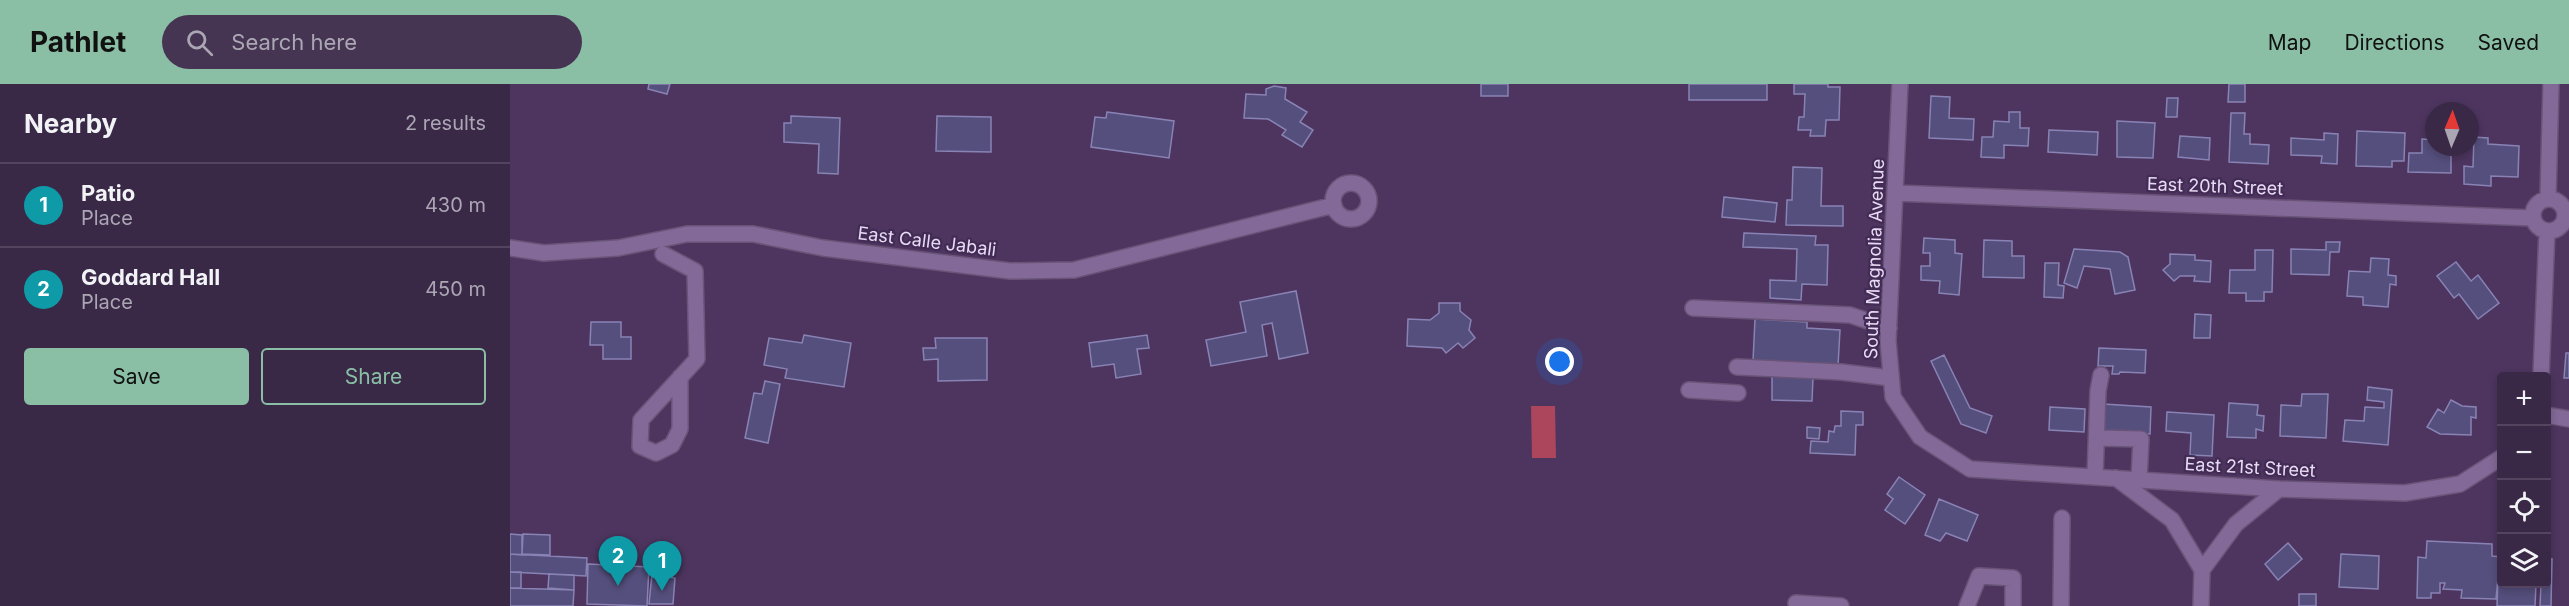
<!DOCTYPE html>
<meta charset="utf-8">
<style>
:root{--surface:#3a2847;--page:#453452;--text:#f1f3f6;--muted:#aba6b4;--line:#544460;--accent:#8abfa5}
body{margin:0;font-family:Inter,sans-serif;background:var(--page);color:var(--text)}
.controls{position:absolute;right:18px;bottom:18px;display:grid;overflow:hidden;border-radius:6px;box-shadow:0 3px 9px #0003}
.controls button{width:54px;height:54px;display:grid;place-items:center;padding:0;border:0;border-bottom:2px solid var(--line);background:var(--surface);color:var(--text);font:30px sans-serif}
.compass{position:absolute;left:1915px;top:18px;width:54px;height:54px;border-radius:50%;background:var(--surface);box-shadow:0 3px 9px #0003;rotate:2deg}
.you{position:absolute;left:1050px;top:278px;width:21px;height:21px;margin:-15px;border:4px solid #fff;border-radius:50%;background:#1a73e8;box-shadow:0 0 0 9px #1a73e833}
.badge{display:grid;place-items:center;width:39px;height:39px;border-radius:50%;background:var(--accent);color:#fff;font-size:20px;font-weight:700}
.pin{position:absolute;translate:-50% -50px;filter:drop-shadow(0 2px 3px #0008)}
.pin::after{content:'';position:absolute;top:32px;width:21px;height:18px;background:inherit;clip-path:polygon(0 0,100% 0,50% 100%)}
.list{margin:0;padding:0;list-style:none}
h2{display:flex;justify-content:space-between;align-items:center;height:78px;margin:0;padding:0 24px;font-size:26px}
h2 small{font-size:20px;font-weight:400;color:var(--muted)}
.list li{display:grid;grid-template-columns:39px 1fr auto;gap:18px;align-items:center;box-sizing:border-box;height:84px;padding:0 24px;border-top:2px solid var(--line)}
.list b{display:block;font-size:22px;white-space:nowrap}
.list p{margin:0;font-size:20px;white-space:nowrap;color:var(--muted)}
.list em{font-size:20px;font-style:normal;color:var(--muted)}
.actions{display:flex;gap:12px;padding:18px 24px}
.actions a{flex:1;padding:14px 0;border:2px solid var(--accent);border-radius:6px;text-align:center;font-size:21px;color:var(--accent)}
.actions .main{background:var(--accent);color:#111}
.icon{flex:none;width:33px;height:33px;fill:none;stroke:currentColor;stroke-width:2;stroke-linecap:round;stroke-linejoin:round}
.map{position:relative;flex:none;width:2059px;height:522px;overflow:hidden}
header{display:flex;align-items:center;gap:36px;box-sizing:border-box;height:84px;padding:0 30px;background:var(--accent);color:#111}
header strong{font-size:28px}
nav{display:flex;gap:33px;margin-inline-start:auto;font-size:21px}
.search{width:420px;height:54px;background:var(--page);display:flex;align-items:center;gap:15px;box-sizing:border-box;padding:0 21px;border-radius:33px;color:var(--muted);font-size:22px}
main{display:flex}
aside{flex:1;background:var(--surface)}
.map>svg:first-child{display:block}
.green{fill:#ac465c}
.building{fill:#554f7d;stroke:#8983b5;stroke-width:1.5}
.lines{fill:none;stroke-linecap:round;stroke-linejoin:round}
.minor-casing{stroke:#695478;stroke-width:18}
.minor{stroke:#836997;stroke-width:15}
.labels{text-anchor:middle;dominant-baseline:central;stroke-width:4.5;stroke-linejoin:round;paint-order:stroke}
.street-label{font-size:18px;fill:#e8daf4;stroke:#422b54}
</style>
<header>
<strong>Pathlet</strong>
<div class="search"><svg class="icon" aria-label="search" viewBox="0 0 24 24"><circle cx="10" cy="10" r="6"/><path d="M15 15l6 6"/></svg>Search here</div>
<nav><a>Map</a><a>Directions</a><a>Saved</a></nav>
</header>
<main>
<aside>
<h2>Nearby<small>2 results</small></h2>
<ul class="list">
<li><span class="badge" style="background:#0f9aa8">1</span><div><b>Patio</b><p>Place</p></div><em>430 m</em></li>
<li><span class="badge" style="background:#0f9aa8">2</span><div><b>Goddard Hall</b><p>Place</p></div><em>450 m</em></li>
</ul>
<div class="actions"><a class="main">Save</a><a>Share</a></div>
</aside>
<div class="map">
<svg width="2059" height="522" viewBox="0 0 2059 522">
<rect width="100%" height="100%" fill="#4d355f"/>
<path class="green" d="M 1021,322 L 1045,322 L 1046,374 L 1022,374 Z"/>
<path class="building" d="M 139,0 L 160,0 L 157,10 L 138,5 Z
M 971,0 L 998,0 L 998,12 L 971,12 Z
M 1179,0 L 1257,0 L 1257,16 L 1179,16 Z
M 1284,0 L 1318,0 L 1318,3 L 1330,3 L 1329,36 L 1316,36 L 1315,52 L 1300,52 L 1301,46 L 1288,46 L 1289,33 L 1294,33 L 1295,10 L 1284,10 Z
M 1719,0 L 1735,0 L 1735,18 L 1718,18 Z
M 764,2 L 776,4 L 775,15 L 797,28 L 790,38 L 803,46 L 792,63 L 772,51 L 776,46 L 758,35 L 734,34 L 736,10 L 756,11 L 756,5 Z
M 1421,12 L 1440,13 L 1439,34 L 1464,35 L 1463,56 L 1419,54 Z
M 1657,14 L 1668,14 L 1667,33 L 1656,33 Z
M 597,28 L 664,37 L 659,74 L 581,63 L 585,33 L 596,34 Z
M 1499,28 L 1510,28 L 1510,44 L 1519,44 L 1518,62 L 1494,61 L 1494,74 L 1471,73 L 1472,53 L 1483,53 L 1484,37 L 1499,38 Z
M 1721,29 L 1735,29 L 1734,50 L 1740,50 L 1740,60 L 1759,61 L 1758,80 L 1719,78 Z
M 281,32 L 330,34 L 328,90 L 308,89 L 309,60 L 274,58 L 274,39 L 281,39 Z
M 427,32 L 481,33 L 481,68 L 426,67 Z
M 1607,37 L 1645,39 L 1643,74 L 1607,73 Z
M 1539,46 L 1588,48 L 1587,71 L 1538,68 Z
M 1847,47 L 1895,49 L 1894,77 L 1882,77 L 1882,83 L 1846,82 Z
M 1814,49 L 1828,50 L 1827,80 L 1811,79 L 1812,72 L 1781,71 L 1781,54 L 1814,56 Z
M 1670,52 L 1700,54 L 1699,76 L 1668,73 Z
M 1964,53 L 1978,54 L 1978,60 L 2009,62 L 2008,93 L 1981,92 L 1981,102 L 1954,100 L 1954,82 L 1963,83 Z
M 1912,55 L 1924,56 L 1924,63 L 1941,65 L 1941,89 L 1898,88 L 1899,69 L 1912,69 Z
M 1283,83 L 1312,84 L 1311,122 L 1333,122 L 1333,142 L 1276,141 L 1277,116 L 1282,116 Z
M 1214,113 L 1267,119 L 1265,138 L 1212,133 Z
M 1234,149 L 1306,152 L 1305,161 L 1318,161 L 1317,201 L 1292,200 L 1291,216 L 1260,214 L 1260,196 L 1286,197 L 1287,165 L 1233,163 Z
M 1414,154 L 1445,156 L 1445,169 L 1452,170 L 1449,211 L 1429,209 L 1430,197 L 1411,196 L 1411,182 L 1420,182 L 1420,169 L 1413,169 Z
M 1474,156 L 1502,157 L 1502,172 L 1514,172 L 1514,194 L 1473,193 Z
M 1816,158 L 1830,158 L 1829,168 L 1820,168 L 1819,191 L 1781,190 L 1781,165 L 1816,166 Z
M 1564,165 L 1610,168 L 1618,173 L 1625,206 L 1605,210 L 1600,185 L 1574,182 L 1567,204 L 1554,199 Z
M 1745,166 L 1763,166 L 1762,208 L 1754,208 L 1754,217 L 1736,217 L 1736,209 L 1719,209 L 1720,186 L 1745,186 Z
M 1660,170 L 1685,171 L 1685,176 L 1701,177 L 1700,198 L 1684,197 L 1685,192 L 1670,192 L 1664,197 L 1653,186 L 1660,180 Z
M 1861,174 L 1879,175 L 1878,191 L 1886,192 L 1886,201 L 1880,200 L 1878,223 L 1853,221 L 1853,213 L 1837,212 L 1839,187 L 1860,188 Z
M 1946,178 L 1961,197 L 1968,191 L 1989,219 L 1968,235 L 1949,210 L 1944,214 L 1927,192 Z
M 1535,179 L 1549,179 L 1548,201 L 1554,202 L 1553,214 L 1534,213 Z
M 786,207 L 798,269 L 769,275 L 762,239 L 752,241 L 757,272 L 701,282 L 696,256 L 736,248 L 730,218 Z
M 929,219 L 950,219 L 950,227 L 961,236 L 959,246 L 965,254 L 953,264 L 948,259 L 936,269 L 932,264 L 897,262 L 898,235 L 920,236 L 929,229 Z
M 1685,230 L 1701,231 L 1700,254 L 1684,254 Z
M 1245,235 L 1297,238 L 1297,244 L 1330,246 L 1328,282 L 1243,277 Z
M 81,238 L 111,238 L 111,253 L 121,253 L 121,275 L 93,275 L 93,261 L 80,261 Z
M 294,251 L 341,259 L 334,303 L 275,294 L 277,285 L 254,281 L 259,254 L 292,259 Z
M 637,251 L 639,264 L 627,265 L 631,290 L 606,294 L 604,280 L 582,283 L 579,259 Z
M 425,254 L 477,254 L 477,296 L 428,297 L 428,275 L 414,276 L 413,264 L 426,264 Z
M 1589,264 L 1636,266 L 1635,289 L 1610,288 L 1609,290 L 1602,290 L 1603,282 L 1588,282 Z
M 2056,269 L 2059,269 L 2059,294 L 2054,294 Z
M 1434,271 L 1460,324 L 1482,332 L 1476,349 L 1451,340 L 1421,277 Z
M 1262,287 L 1287,291 L 1287,294 L 1303,294 L 1302,317 L 1262,316 Z
M 255,297 L 270,300 L 258,359 L 235,354 L 244,309 L 252,310 Z
M 1858,303 L 1882,306 L 1878,361 L 1833,357 L 1835,336 L 1854,337 L 1855,323 L 1874,324 L 1874,318 L 1857,316 Z
M 1792,310 L 1818,310 L 1816,354 L 1770,352 L 1771,321 L 1791,322 Z
M 1941,316 L 1952,322 L 1966,323 L 1966,334 L 1961,333 L 1961,351 L 1930,350 L 1917,343 L 1928,325 L 1934,329 Z
M 1719,319 L 1748,321 L 1747,331 L 1754,332 L 1753,347 L 1746,345 L 1746,354 L 1717,353 Z
M 1593,320 L 1641,323 L 1640,350 L 1592,347 Z
M 1540,323 L 1575,325 L 1574,348 L 1539,346 Z
M 1331,327 L 1353,328 L 1353,341 L 1346,341 L 1345,371 L 1300,369 L 1301,357 L 1318,358 L 1319,347 L 1324,348 L 1325,342 L 1331,342 Z
M 1657,328 L 1704,331 L 1702,372 L 1680,371 L 1681,349 L 1656,347 Z
M 1297,343 L 1310,344 L 1309,355 L 1297,354 Z
M 1389,393 L 1415,411 L 1395,440 L 1375,426 L 1383,415 L 1377,410 Z
M 1429,415 L 1468,431 L 1457,457 L 1436,449 L 1430,457 L 1415,451 Z
M 0,450 L 12,451 L 12,471 L 0,470 Z
M 13,450 L 40,451 L 40,471 L 12,470 Z
M 1917,457 L 1982,460 L 1982,472 L 1992,473 L 1992,500 L 2026,500 L 2025,522 L 1987,522 L 1988,493 L 1986,515 L 1951,514 L 1952,506 L 1933,505 L 1935,499 L 1930,499 L 1930,509 L 1921,509 L 1921,514 L 1907,514 L 1908,473 L 1916,474 Z
M 1778,459 L 1792,475 L 1768,496 L 1755,480 Z
M 0,470 L 77,474 L 76,492 L 0,488 Z
M 1831,470 L 1869,472 L 1868,505 L 1829,503 Z
M 2036,475 L 2042,475 L 2041,522 L 2030,522 L 2031,500 L 2036,500 Z
M 78,480 L 139,483 L 137,522 L 77,520 Z
M 0,488 L 11,488 L 11,504 L 0,504 Z
M 39,490 L 64,491 L 64,506 L 38,504 Z
M 142,490 L 165,494 L 163,520 L 139,520 Z
M 0,504 L 64,506 L 63,522 L 0,522 Z
M 1789,510 L 1806,510 L 1806,522 L 1789,522 Z"/>
<g class="lines">
<g class="minor-casing">
<path id="minor" d="M 1390,0 L 1378,257 L 1383,313 L 1410,353 L 1460,385 L 1769,405 L 1895,409 L 1950,400 L 1992,373
M823 117a18 18 0 1 1 36 0a18 18 0 1 1-36 0Z
M 1385,109 L 2023,134
M 2038,114 L 2041,0
M2023 131a16 16 0 1 1 32 0a16 16 0 1 1-32 0Z
M 0,164 L 34,169 L 108,164 L 177,150 L 243,150 L 313,164 L 500,187 L 564,186 L 824,121
M 153,170 L 185,187 L 187,275 L 131,336 L 130,362 L 146,369 L 162,361 L 170,345 L 170,293
M 1183,224 L 1340,231 L 1379,244
M 1227,283 L 1331,288 L 1381,294
M 2031,292 L 2037,147
M 1179,306 L 1228,309
M 2036,331 L 2059,335
M 1587,354 L 1631,355 L 1629,396
M 1585,393 L 1588,307 L 1591,291
M 1606,394 L 1662,436 L 1692,486
M 1286,519 L 1331,522
M 1457,522 L 1469,492 L 1503,494 L 1503,522
M 1551,522 L 1552,434
M 1691,522 L 1692,486 L 1726,440 L 1769,405"/>
</g>
<use href="#minor" class="minor"/>
</g>
<g class="labels">
<g class="street-label">
<text transform="translate(1705 102) rotate(2)">East 20th Street</text>
<text transform="translate(417 157) rotate(7)">East Calle Jabali</text>
<text transform="translate(1364 175) rotate(-88)">South Magnolia Avenue</text>
<text transform="translate(1740 383) rotate(3)">East 21st Street</text>
</g>
</g>
</svg>
<div class="controls">
<button>+</button>
<button>−</button>
<button><svg class="icon" aria-label="locate" viewBox="0 0 24 24"><circle cx="12" cy="12" r="6"/><path d="M12 2v4M12 18v4M2 12h4M18 12h4"/></svg></button>
<button><svg class="icon" aria-label="layers" viewBox="0 0 24 24"><path d="M12 4l9 5-9 5-9-5zM3 14l9 5 9-5"/></svg></button>
</div>
<svg class="compass" viewBox="-18 -18 36 36"><path d="M0-13l5 13h-10z" fill="#e53935"/><path d="M0 13l5-13h-10z" fill="#aba6b4"/></svg>
<div class="you"></div>
<div class="pin badge" style="left:152px;top:507px;background:#0f9aa8">1</div>
<div class="pin badge" style="left:108px;top:502px;background:#0f9aa8">2</div>
</div>
</main>
